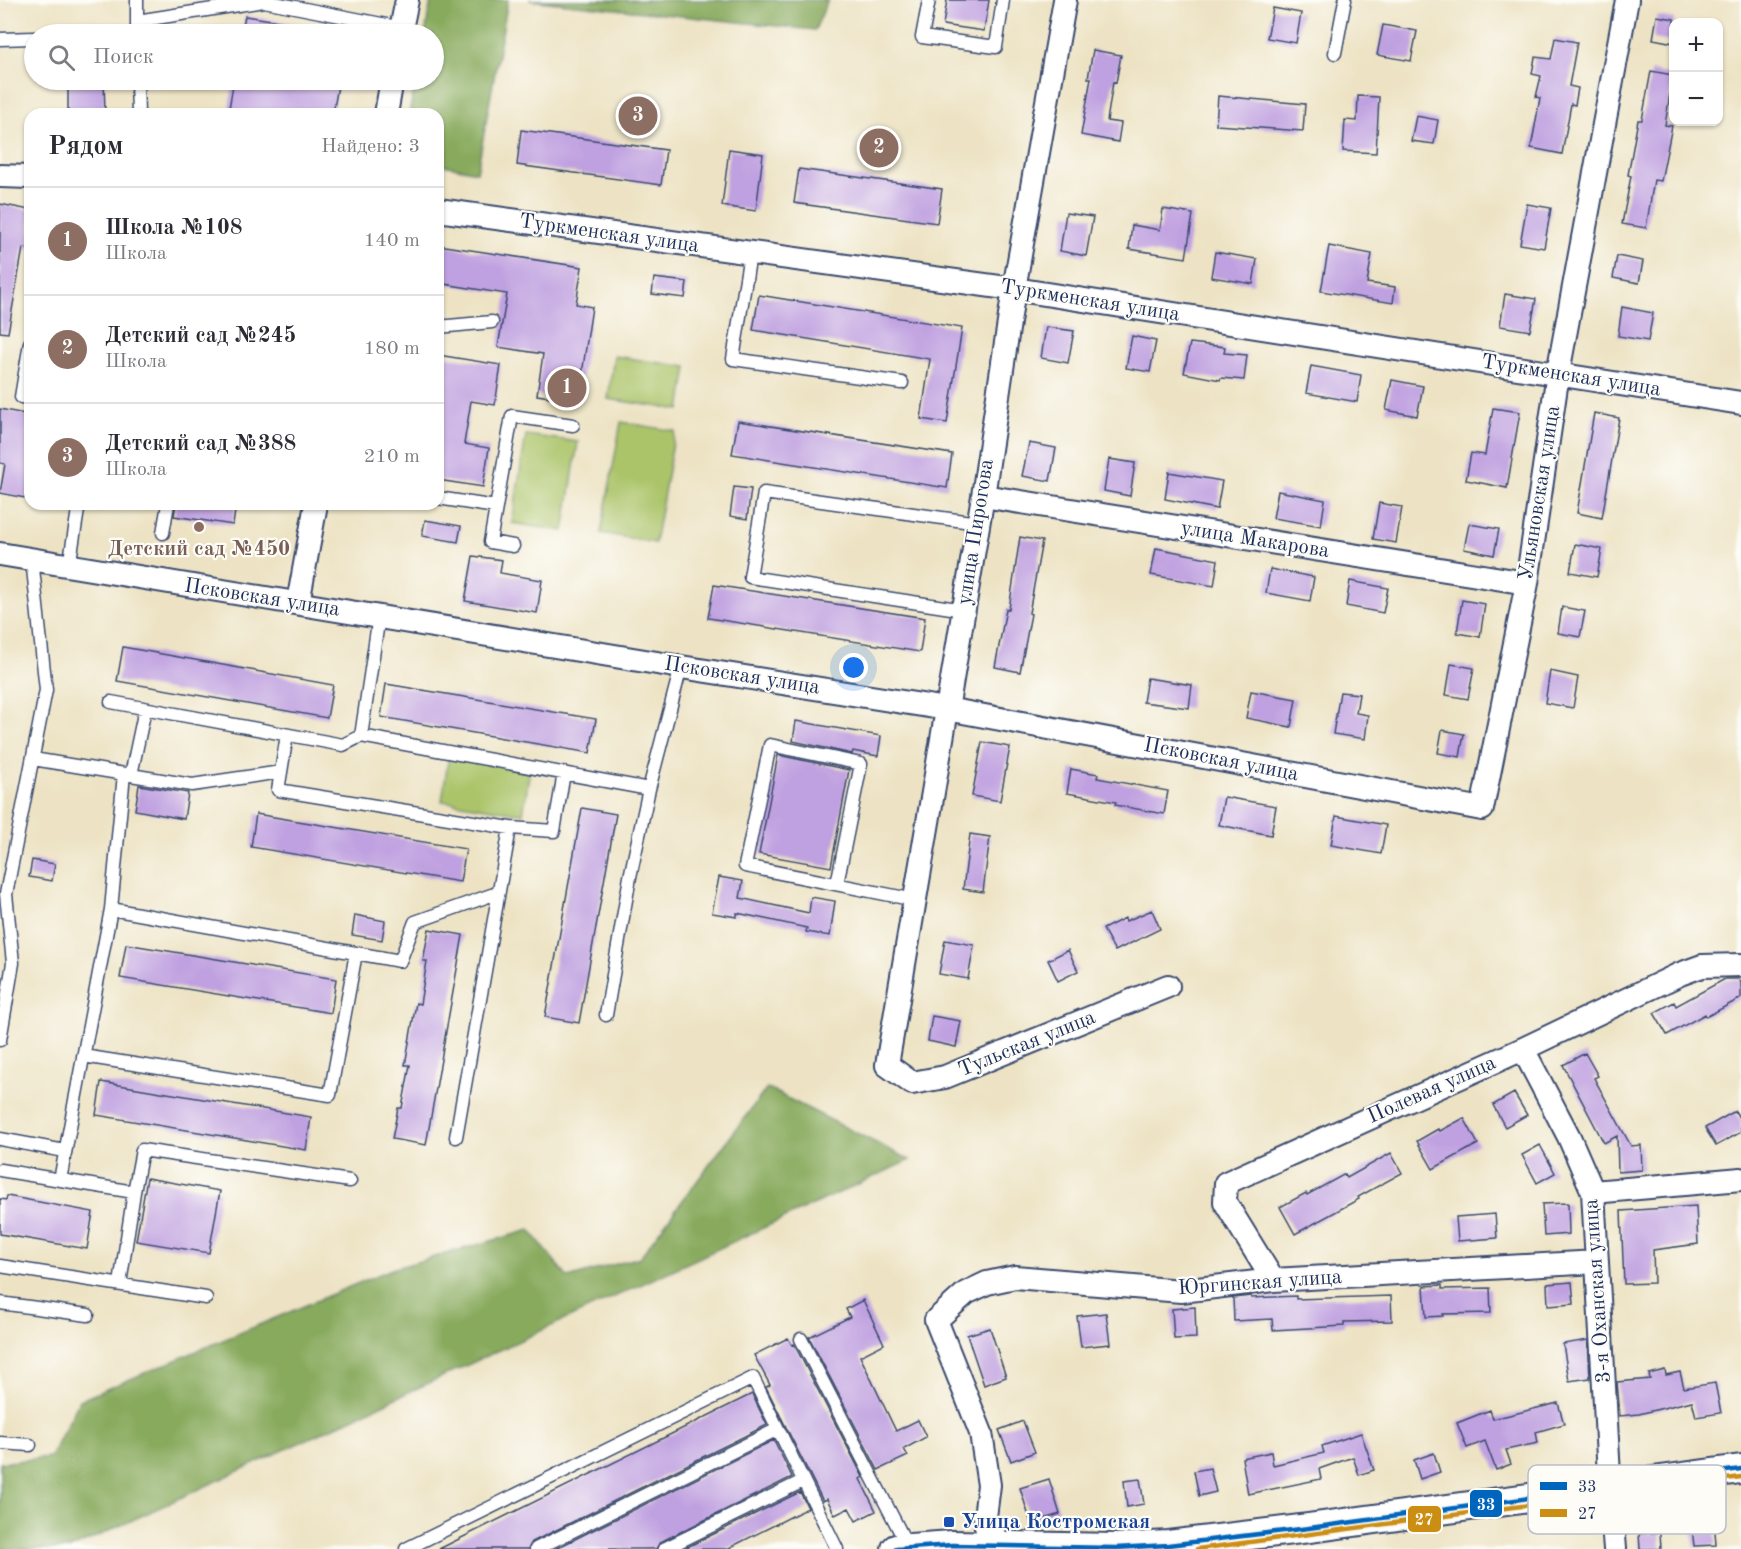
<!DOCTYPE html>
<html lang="ru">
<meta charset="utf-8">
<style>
:root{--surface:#fff;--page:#f2f2f3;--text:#2b2b33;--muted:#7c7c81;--line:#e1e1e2;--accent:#c8321e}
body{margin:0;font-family:"Old Standard TT",serif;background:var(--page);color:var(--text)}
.controls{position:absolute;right:18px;top:18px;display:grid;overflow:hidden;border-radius:12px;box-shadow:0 2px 4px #0004}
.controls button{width:54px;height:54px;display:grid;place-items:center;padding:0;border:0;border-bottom:2px solid var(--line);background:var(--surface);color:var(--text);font:30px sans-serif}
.you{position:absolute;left:854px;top:668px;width:21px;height:21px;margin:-15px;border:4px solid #fff;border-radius:50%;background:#1a73e8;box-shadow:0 0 0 9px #1a73e833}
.badge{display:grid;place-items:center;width:39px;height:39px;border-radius:50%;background:var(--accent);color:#fff;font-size:20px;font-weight:700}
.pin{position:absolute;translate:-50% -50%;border:3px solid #fff;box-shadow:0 2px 6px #0006}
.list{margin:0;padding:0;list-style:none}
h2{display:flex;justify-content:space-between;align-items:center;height:78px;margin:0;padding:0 24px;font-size:26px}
h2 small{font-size:20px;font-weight:400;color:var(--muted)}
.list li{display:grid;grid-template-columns:39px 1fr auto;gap:18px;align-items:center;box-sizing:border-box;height:108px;padding:0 24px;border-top:2px solid var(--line)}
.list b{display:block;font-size:22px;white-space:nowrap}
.list p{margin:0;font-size:20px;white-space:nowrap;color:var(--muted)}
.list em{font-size:20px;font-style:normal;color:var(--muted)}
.icon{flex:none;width:33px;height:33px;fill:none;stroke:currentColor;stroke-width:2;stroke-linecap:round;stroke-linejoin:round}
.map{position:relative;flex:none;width:1741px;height:1549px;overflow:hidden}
.search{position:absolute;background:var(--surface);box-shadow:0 2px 4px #0004;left:24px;top:24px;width:420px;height:66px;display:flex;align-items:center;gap:15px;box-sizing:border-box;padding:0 21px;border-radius:33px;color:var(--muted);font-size:22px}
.panel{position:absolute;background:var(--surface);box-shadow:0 2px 4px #0004;left:24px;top:108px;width:420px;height:402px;border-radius:18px}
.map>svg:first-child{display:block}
.green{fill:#abc469;stroke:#637a64;stroke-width:1.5}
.forest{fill:#88aa5d;stroke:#526c5e;stroke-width:1.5}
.building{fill:#bfa0e0}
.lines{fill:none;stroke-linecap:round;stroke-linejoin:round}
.service-casing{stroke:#3a4a6d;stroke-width:15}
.minor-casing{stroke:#3a4a6d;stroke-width:26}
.tertiary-casing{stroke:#3a4a6d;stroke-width:32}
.service{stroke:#fff;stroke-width:12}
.minor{stroke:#fff;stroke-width:22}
.tertiary{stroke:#fff;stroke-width:28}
.bus-1-casing{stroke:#fdfcf7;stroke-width:9}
.bus-2-casing{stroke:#fdfcf7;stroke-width:9}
.bus-1{stroke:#0065bd;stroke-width:4.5}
.bus-2{stroke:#cb8e13;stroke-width:4.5}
.education-dot{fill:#8d6e63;stroke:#fdfcf7;stroke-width:2}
.transit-dot{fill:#1a4fb4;stroke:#fdfcf7;stroke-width:2}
.labels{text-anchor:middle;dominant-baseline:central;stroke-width:4.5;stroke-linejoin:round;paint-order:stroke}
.street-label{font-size:21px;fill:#1b2f5e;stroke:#fdfcf7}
.education-label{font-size:21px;font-weight:bold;fill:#785e54;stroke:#fdfcf7}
.transit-label{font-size:21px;font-weight:bold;fill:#164399;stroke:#fdfcf7;text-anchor:start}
.key{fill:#fdfcf7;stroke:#b9bec9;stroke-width:1.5}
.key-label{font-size:16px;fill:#1b2f5e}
.line-badge{stroke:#fdfcf7;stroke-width:2}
.badge-label{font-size:16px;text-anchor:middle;font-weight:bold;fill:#fff}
</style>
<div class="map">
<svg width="1741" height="1549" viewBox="0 0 1741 1549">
<rect width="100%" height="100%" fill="#fdfcf7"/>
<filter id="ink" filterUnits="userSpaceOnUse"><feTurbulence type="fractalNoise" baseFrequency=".0167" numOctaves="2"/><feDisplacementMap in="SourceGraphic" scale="12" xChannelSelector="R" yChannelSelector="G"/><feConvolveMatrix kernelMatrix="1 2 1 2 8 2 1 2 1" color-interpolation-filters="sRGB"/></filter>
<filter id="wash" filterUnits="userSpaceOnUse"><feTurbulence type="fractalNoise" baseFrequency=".008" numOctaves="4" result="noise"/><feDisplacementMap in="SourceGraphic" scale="24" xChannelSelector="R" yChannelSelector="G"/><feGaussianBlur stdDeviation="1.35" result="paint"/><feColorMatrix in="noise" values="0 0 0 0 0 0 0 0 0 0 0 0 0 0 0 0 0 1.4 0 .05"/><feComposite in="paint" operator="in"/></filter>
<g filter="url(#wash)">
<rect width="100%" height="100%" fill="#ede3c4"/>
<path class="green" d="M 614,356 L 687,367 L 680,410 L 608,399 Z
M 621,422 L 675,431 L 655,543 L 601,533 Z
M 526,435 L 578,442 L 564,531 L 512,523 Z
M 449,755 L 530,768 L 523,814 L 442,801 Z"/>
<path class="forest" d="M 431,0 L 508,0 L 477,172 L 438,164 L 438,114 L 409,114 L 416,80 L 434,80 L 434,34 L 425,34 Z
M 529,0 L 828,0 L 815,30 Z
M 767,1088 L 910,1160 L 70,1549 L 0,1549 L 0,1463 L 50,1457 L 80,1400 L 392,1269 L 530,1230 L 568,1278 L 640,1257 Z"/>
<g id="blocks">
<path class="building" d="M 947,0 L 989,0 L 984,31 L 943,25 Z
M 1273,8 L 1301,13 L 1296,43 L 1267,38 Z
M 245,16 L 310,26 L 309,34 L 241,34 Z
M 1657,16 L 1674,19 L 1674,43 L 1653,39 Z
M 1383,25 L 1417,31 L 1411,61 L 1377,55 Z
M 1555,38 L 1577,42 L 1569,86 L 1578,88 L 1575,105 L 1571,104 L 1562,154 L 1531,148 L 1540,98 L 1536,97 L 1541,76 L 1532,74 L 1535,57 L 1551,59 Z
M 1093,50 L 1121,55 L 1116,83 L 1113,82 L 1107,121 L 1121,123 L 1118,142 L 1081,135 L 1091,78 L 1088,78 Z
M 1651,71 L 1673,75 L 1665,125 L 1672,126 L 1661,181 L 1654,180 L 1646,228 L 1622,224 L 1631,176 L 1628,175 L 1638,120 L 1642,120 Z
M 68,80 L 104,80 L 105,114 L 68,114 Z
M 234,80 L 339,80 L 333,114 L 228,114 Z
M 1218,96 L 1305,104 L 1303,131 L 1216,125 Z
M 1358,96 L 1379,97 L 1376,153 L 1343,151 L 1345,120 L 1357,121 Z
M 1416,116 L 1438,120 L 1434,144 L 1411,141 Z
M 521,130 L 666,150 L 661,185 L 517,165 Z
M 729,149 L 763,154 L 756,211 L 722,206 Z
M 799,169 L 942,189 L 937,223 L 794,203 Z
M 0,204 L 30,210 L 30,249 L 23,248 L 8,333 L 0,332 Z
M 1527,204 L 1551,208 L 1544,248 L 1520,244 Z
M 1163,209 L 1193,214 L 1186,258 L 1129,249 L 1132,225 L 1160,230 Z
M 1066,213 L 1093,217 L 1086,256 L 1060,251 Z
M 438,245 L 582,267 L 576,304 L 592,307 L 578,401 L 537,395 L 543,354 L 498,347 L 507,294 L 438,283 Z
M 1329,246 L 1372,254 L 1367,283 L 1395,287 L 1393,303 L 1321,291 Z
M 1215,252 L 1257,259 L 1253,284 L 1211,277 Z
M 1617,256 L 1643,261 L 1639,283 L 1613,278 Z
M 654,278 L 687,282 L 685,298 L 652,294 Z
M 1505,294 L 1536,299 L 1530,331 L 1500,326 Z
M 759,295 L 962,328 L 947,423 L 921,419 L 930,359 L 753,330 Z
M 1622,307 L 1653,313 L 1648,341 L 1618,336 Z
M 1046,327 L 1074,331 L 1068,363 L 1041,358 Z
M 1132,336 L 1156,341 L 1150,372 L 1126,368 Z
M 1190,343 L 1225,347 L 1224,353 L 1247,355 L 1244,380 L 1221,378 L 1220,380 L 1184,373 Z
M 438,355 L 501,365 L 495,405 L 471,401 L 464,444 L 489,448 L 483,487 L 438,480 Z
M 1311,366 L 1361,375 L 1357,402 L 1306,393 Z
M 1392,380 L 1423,386 L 1417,416 L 1386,410 Z
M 1493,408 L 1520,412 L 1507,488 L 1466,480 L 1471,453 L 1485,455 Z
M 0,409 L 30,415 L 30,499 L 0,493 L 5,464 L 0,463 Z
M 1594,413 L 1619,418 L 1602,518 L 1577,513 Z
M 738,421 L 952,454 L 947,488 L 732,454 Z
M 1029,443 L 1056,448 L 1050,481 L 1022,476 Z
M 1109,459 L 1135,463 L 1130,496 L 1104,491 Z
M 1169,472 L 1222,481 L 1217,509 L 1165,499 Z
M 734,487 L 751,489 L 747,519 L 730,516 Z
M 1278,491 L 1325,500 L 1321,526 L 1273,518 Z
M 1379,503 L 1402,507 L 1396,543 L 1373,539 Z
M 176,504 L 236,504 L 233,525 L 174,516 Z
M 425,520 L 461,526 L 458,542 L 422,536 Z
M 1469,524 L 1499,529 L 1494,555 L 1464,549 Z
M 1020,537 L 1042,541 L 1029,613 L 1031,614 L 1020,672 L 995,667 L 1006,609 L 1009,609 Z
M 1575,544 L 1602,549 L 1597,577 L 1570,572 Z
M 1156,548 L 1218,560 L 1214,586 L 1151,575 Z
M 473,556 L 502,560 L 500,573 L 542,580 L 537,613 L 465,601 Z
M 1270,569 L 1314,577 L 1310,601 L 1266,593 Z
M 1350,581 L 1388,588 L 1383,613 L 1346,606 Z
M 714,585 L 925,618 L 920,652 L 708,618 Z
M 1462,600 L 1485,604 L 1480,637 L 1457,633 Z
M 1562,607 L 1585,611 L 1580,637 L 1558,633 Z
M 123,647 L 333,685 L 327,718 L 117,681 Z
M 1451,664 L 1474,668 L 1468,699 L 1446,695 Z
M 1550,671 L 1578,677 L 1573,708 L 1545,703 Z
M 1147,678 L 1192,685 L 1189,708 L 1143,702 Z
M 386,684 L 596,719 L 590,753 L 381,717 Z
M 1251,691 L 1296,699 L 1291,727 L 1246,718 Z
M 1340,692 L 1359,694 L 1356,713 L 1368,715 L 1365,739 L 1333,734 Z
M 796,721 L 881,736 L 878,756 L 853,751 L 852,754 L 793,741 Z
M 1442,730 L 1464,734 L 1460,757 L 1438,753 Z
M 982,742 L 1010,747 L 1000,801 L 972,796 Z
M 778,755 L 849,770 L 831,867 L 759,854 Z
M 1071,769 L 1098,774 L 1097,778 L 1168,791 L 1164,814 L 1115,805 L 1116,802 L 1067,793 Z
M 139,785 L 188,793 L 184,819 L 135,810 Z
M 1224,797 L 1276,806 L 1271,835 L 1219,825 Z
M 582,808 L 616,814 L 579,1023 L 545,1017 Z
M 256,814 L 466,849 L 460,882 L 251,847 Z
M 1336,816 L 1386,825 L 1381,854 L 1331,845 Z
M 970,834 L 990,837 L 983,892 L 963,889 Z
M 32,860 L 55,864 L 52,881 L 29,877 Z
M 719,877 L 743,881 L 740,898 L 809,913 L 811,897 L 835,901 L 830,936 L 806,932 L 807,928 L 737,913 L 737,917 L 712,913 Z
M 1152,910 L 1160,929 L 1115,951 L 1103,929 L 1125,918 L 1126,921 Z
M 355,915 L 385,921 L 382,940 L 352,935 Z
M 429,929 L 463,935 L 426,1145 L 392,1139 L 398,1108 L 402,1108 L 410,1065 L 405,1065 L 416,1003 L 420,1004 L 427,961 L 423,961 Z
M 945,940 L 974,945 L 968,979 L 939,974 Z
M 126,944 L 336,979 L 331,1013 L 120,978 Z
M 1068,950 L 1078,971 L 1058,981 L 1048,960 Z
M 1725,979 L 1739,979 L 1741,983 L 1741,998 L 1706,1017 L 1705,1014 L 1667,1035 L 1654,1013 L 1674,1002 L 1676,1006 Z
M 932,1016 L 961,1021 L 956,1047 L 928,1041 Z
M 1585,1053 L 1598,1076 L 1594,1078 L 1631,1146 L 1641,1145 L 1642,1170 L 1618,1172 L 1617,1136 L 1604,1143 L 1563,1065 Z
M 101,1082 L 311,1117 L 306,1150 L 96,1115 Z
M 1514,1093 L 1527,1115 L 1505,1127 L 1493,1105 Z
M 1735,1111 L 1741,1121 L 1741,1132 L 1716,1146 L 1705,1128 Z
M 1464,1118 L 1478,1144 L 1433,1169 L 1417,1141 L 1438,1129 L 1440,1131 Z
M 1540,1145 L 1555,1173 L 1537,1183 L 1522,1155 Z
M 1391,1153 L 1402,1173 L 1358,1197 L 1359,1199 L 1295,1234 L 1280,1207 L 1306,1193 L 1307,1195 L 1345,1174 L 1347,1178 Z
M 147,1178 L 220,1191 L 209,1253 L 136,1241 Z
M 7,1196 L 93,1212 L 87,1249 L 0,1234 L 0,1199 L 6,1200 Z
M 1568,1203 L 1569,1234 L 1544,1236 L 1542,1204 Z
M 1696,1206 L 1698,1244 L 1653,1250 L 1654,1283 L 1624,1284 L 1621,1211 Z
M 1495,1214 L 1497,1238 L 1458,1241 L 1456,1217 Z
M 1572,1282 L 1574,1304 L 1548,1306 L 1547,1284 Z
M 1442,1285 L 1442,1289 L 1490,1288 L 1491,1313 L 1443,1314 L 1443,1316 L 1426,1317 L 1424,1286 Z
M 1251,1296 L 1251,1298 L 1296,1296 L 1296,1299 L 1391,1296 L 1392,1321 L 1344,1322 L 1344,1326 L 1273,1330 L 1272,1319 L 1234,1321 L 1233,1298 Z
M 863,1300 L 884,1344 L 860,1356 L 896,1431 L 918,1420 L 926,1437 L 904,1449 L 908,1456 L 878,1470 L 809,1337 L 850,1317 L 846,1309 Z
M 1195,1307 L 1196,1338 L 1174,1339 L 1172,1309 Z
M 1106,1313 L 1110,1344 L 1081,1347 L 1077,1316 Z
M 990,1328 L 1006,1377 L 984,1385 L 967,1335 Z
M 788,1338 L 792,1345 L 794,1344 L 863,1477 L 860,1479 L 876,1511 L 856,1521 L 849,1508 L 835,1515 L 827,1499 L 823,1501 L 766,1387 L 770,1385 L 754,1355 Z
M 1588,1340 L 1590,1378 L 1569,1381 L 1563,1344 Z
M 1665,1370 L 1666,1375 L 1680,1372 L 1684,1388 L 1715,1383 L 1721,1413 L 1696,1417 L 1692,1401 L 1639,1414 L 1620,1416 L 1617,1382 L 1650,1379 L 1649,1374 Z
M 752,1394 L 767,1425 L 532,1542 L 528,1549 L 439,1549 Z
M 1558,1403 L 1564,1424 L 1536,1432 L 1538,1443 L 1506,1450 L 1511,1464 L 1496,1470 L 1485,1441 L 1467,1448 L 1457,1423 L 1490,1410 L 1493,1419 Z
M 1023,1421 L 1035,1452 L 1011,1461 L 999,1430 Z
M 1361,1433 L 1374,1470 L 1359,1475 L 1353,1457 L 1319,1469 L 1321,1479 L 1248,1494 L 1242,1458 L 1271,1452 L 1273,1465 L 1324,1453 L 1322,1446 Z
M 774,1440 L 792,1477 L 660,1542 L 656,1549 L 555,1549 Z
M 1434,1453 L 1440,1472 L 1420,1479 L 1414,1460 Z
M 1210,1468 L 1216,1492 L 1199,1496 L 1194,1471 Z
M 1049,1479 L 1060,1514 L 1031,1523 L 1020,1488 Z
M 1140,1479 L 1144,1504 L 1127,1507 L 1124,1481 Z
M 800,1492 L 808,1508 L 727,1549 L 683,1549 Z
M 1714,1517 L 1716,1545 L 1694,1546 L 1691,1519 Z
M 1660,1532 L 1661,1549 L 1640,1549 L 1639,1534 Z"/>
</g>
</g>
<g filter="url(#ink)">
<use href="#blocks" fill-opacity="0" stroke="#3a4a6d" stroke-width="1.5"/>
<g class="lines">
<g class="service-casing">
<path id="service" d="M 137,0 L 137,34
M 929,0 L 922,37 L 996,47 L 1003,0
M 137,21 L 264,1 L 402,28
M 0,39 L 34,38
M 1335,53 L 1345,0
M 137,80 L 138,114
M 750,254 L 733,359 L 902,383
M 438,327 L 492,322
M 30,343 L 21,397 L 30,398
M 438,498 L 496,507
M 163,533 L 168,504
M 513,546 L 490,542 L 512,416 L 573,425
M 69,566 L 79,504
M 964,610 L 750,577 L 764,493 L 978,523
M 111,702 L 343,745 L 361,736 L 649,789
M 361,736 L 379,616
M 33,759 L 192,785 L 281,772 L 278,790 L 510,828 L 554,831 L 564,773
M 281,772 L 287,735
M 131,775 L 145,709
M 837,884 L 861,764 L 770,745 L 745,866 L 915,900
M 111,909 L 400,961 L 415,922 L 497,893
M 606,1015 L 630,877 L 649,789 L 681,667
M 0,1040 L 13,963 L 6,894 L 46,690 L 32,559
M 83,1056 L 330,1095 L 356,953
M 456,1137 L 510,828
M 0,1139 L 65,1151
M 0,1170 L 134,1192
M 60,1180 L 111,909 L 124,774
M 0,1266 L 206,1298
M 120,1284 L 134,1192 L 142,1150 L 350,1181
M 0,1303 L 88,1315
M 801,1339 L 908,1547
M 0,1443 L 30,1445
M 406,1549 L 753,1378 L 837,1549
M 536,1549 L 778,1429
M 664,1549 L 803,1481"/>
</g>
<g class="minor-casing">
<path id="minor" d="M 1065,0 L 1014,289 L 983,496 L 887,1065 L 912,1083 L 945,1077 L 1168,986
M 400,34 L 407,0
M 386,114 L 392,80
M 0,176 L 30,177
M 438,210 L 1014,289 L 1741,403
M 983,496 L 1527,583
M 0,554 L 681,667 L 947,709 L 1482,809 L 1527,583 L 1558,373 L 1627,0
M 298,603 L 316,504
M 1523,1049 L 1569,1137 L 1593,1192 L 1609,1475 L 1615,1549
M 1593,1192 L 1741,1179
M 1273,1280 L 1225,1202 L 1226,1183 L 1523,1049 L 1680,974 L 1702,966 L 1741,965
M 999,1549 L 994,1535 L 986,1527 L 985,1517 L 989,1485 L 981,1433 L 936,1320 L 966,1293 L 987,1283 L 1015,1277 L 1181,1291 L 1273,1280 L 1597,1262"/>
</g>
<g class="tertiary-casing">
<path id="tertiary" d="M 896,1549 L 952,1545 L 1116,1548 L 1168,1545 L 1309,1528 L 1741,1469"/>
</g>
<use href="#service" class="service"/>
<use href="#minor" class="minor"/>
<use href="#tertiary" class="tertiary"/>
<g class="bus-1-casing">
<path id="bus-1" d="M 896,1549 L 952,1545 L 1116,1548 L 1168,1545 L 1309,1528 L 1741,1469"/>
</g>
<g class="bus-2-casing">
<path id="bus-2" d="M 1197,1549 L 1741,1477"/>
</g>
<use href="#bus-1" class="bus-1"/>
<use href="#bus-2" class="bus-2"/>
</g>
</g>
<circle class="education-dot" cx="199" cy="527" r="6"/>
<rect class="transit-dot" x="943" y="1516" width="12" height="12" rx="3"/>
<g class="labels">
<g class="street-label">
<text transform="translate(609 234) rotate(8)">Туркменская улица</text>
<text transform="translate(1090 301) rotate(9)">Туркменская улица</text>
<text transform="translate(1571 376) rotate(9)">Туркменская улица</text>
<text transform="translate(1540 493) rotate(-81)">Ульяновская улица</text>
<text transform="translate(976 532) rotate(-81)">улица Пирогова</text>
<text transform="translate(1255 540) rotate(9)">улица Макарова</text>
<text transform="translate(262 598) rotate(9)">Псковская улица</text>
<text transform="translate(742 676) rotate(9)">Псковская улица</text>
<text transform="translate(1221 760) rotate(11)">Псковская улица</text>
<text transform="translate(1027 1044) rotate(-22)">Тульская улица</text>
<text transform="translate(1432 1090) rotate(-24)">Полевая улица</text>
<text transform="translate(1260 1283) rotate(-4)">Юргинская улица</text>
<text transform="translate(1598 1291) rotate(-94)">3-я Оханская улица</text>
</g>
<g class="education-label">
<text x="199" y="549">Детский сад №450</text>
</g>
<g class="transit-label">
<text x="961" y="1522">Улица Костромская</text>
</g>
</g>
<rect x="1528" y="1465" width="198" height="69" rx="9" class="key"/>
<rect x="1540" y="1482" width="27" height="8" fill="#0065bd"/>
<rect x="1540" y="1509" width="27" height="8" fill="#cb8e13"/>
<g class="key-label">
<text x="1578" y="1492">33</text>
<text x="1578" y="1519">27</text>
</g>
<g class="line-badge">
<rect x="1469" y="1489" width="34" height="29" rx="6" fill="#0065bd"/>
<rect x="1407" y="1505" width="35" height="28" rx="6" fill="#cb8e13"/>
</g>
<g class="badge-label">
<text x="1486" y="1510">33</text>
<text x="1424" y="1525">27</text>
</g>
</svg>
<div class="controls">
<button>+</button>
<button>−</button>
</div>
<div class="you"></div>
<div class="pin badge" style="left:567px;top:388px;background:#8d6e63">1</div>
<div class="pin badge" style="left:879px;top:148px;background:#8d6e63">2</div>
<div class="pin badge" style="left:638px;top:116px;background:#8d6e63">3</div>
<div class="search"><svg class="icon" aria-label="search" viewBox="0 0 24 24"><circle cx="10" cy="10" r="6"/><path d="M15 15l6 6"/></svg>Поиск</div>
<section class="panel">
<h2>Рядом<small>Найдено: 3</small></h2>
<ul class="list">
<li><span class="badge" style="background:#8d6e63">1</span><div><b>Школа №108</b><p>Школа</p></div><em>140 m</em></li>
<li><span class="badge" style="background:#8d6e63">2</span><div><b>Детский сад №245</b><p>Школа</p></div><em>180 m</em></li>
<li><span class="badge" style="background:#8d6e63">3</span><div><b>Детский сад №388</b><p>Школа</p></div><em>210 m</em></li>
</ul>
</section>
</div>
